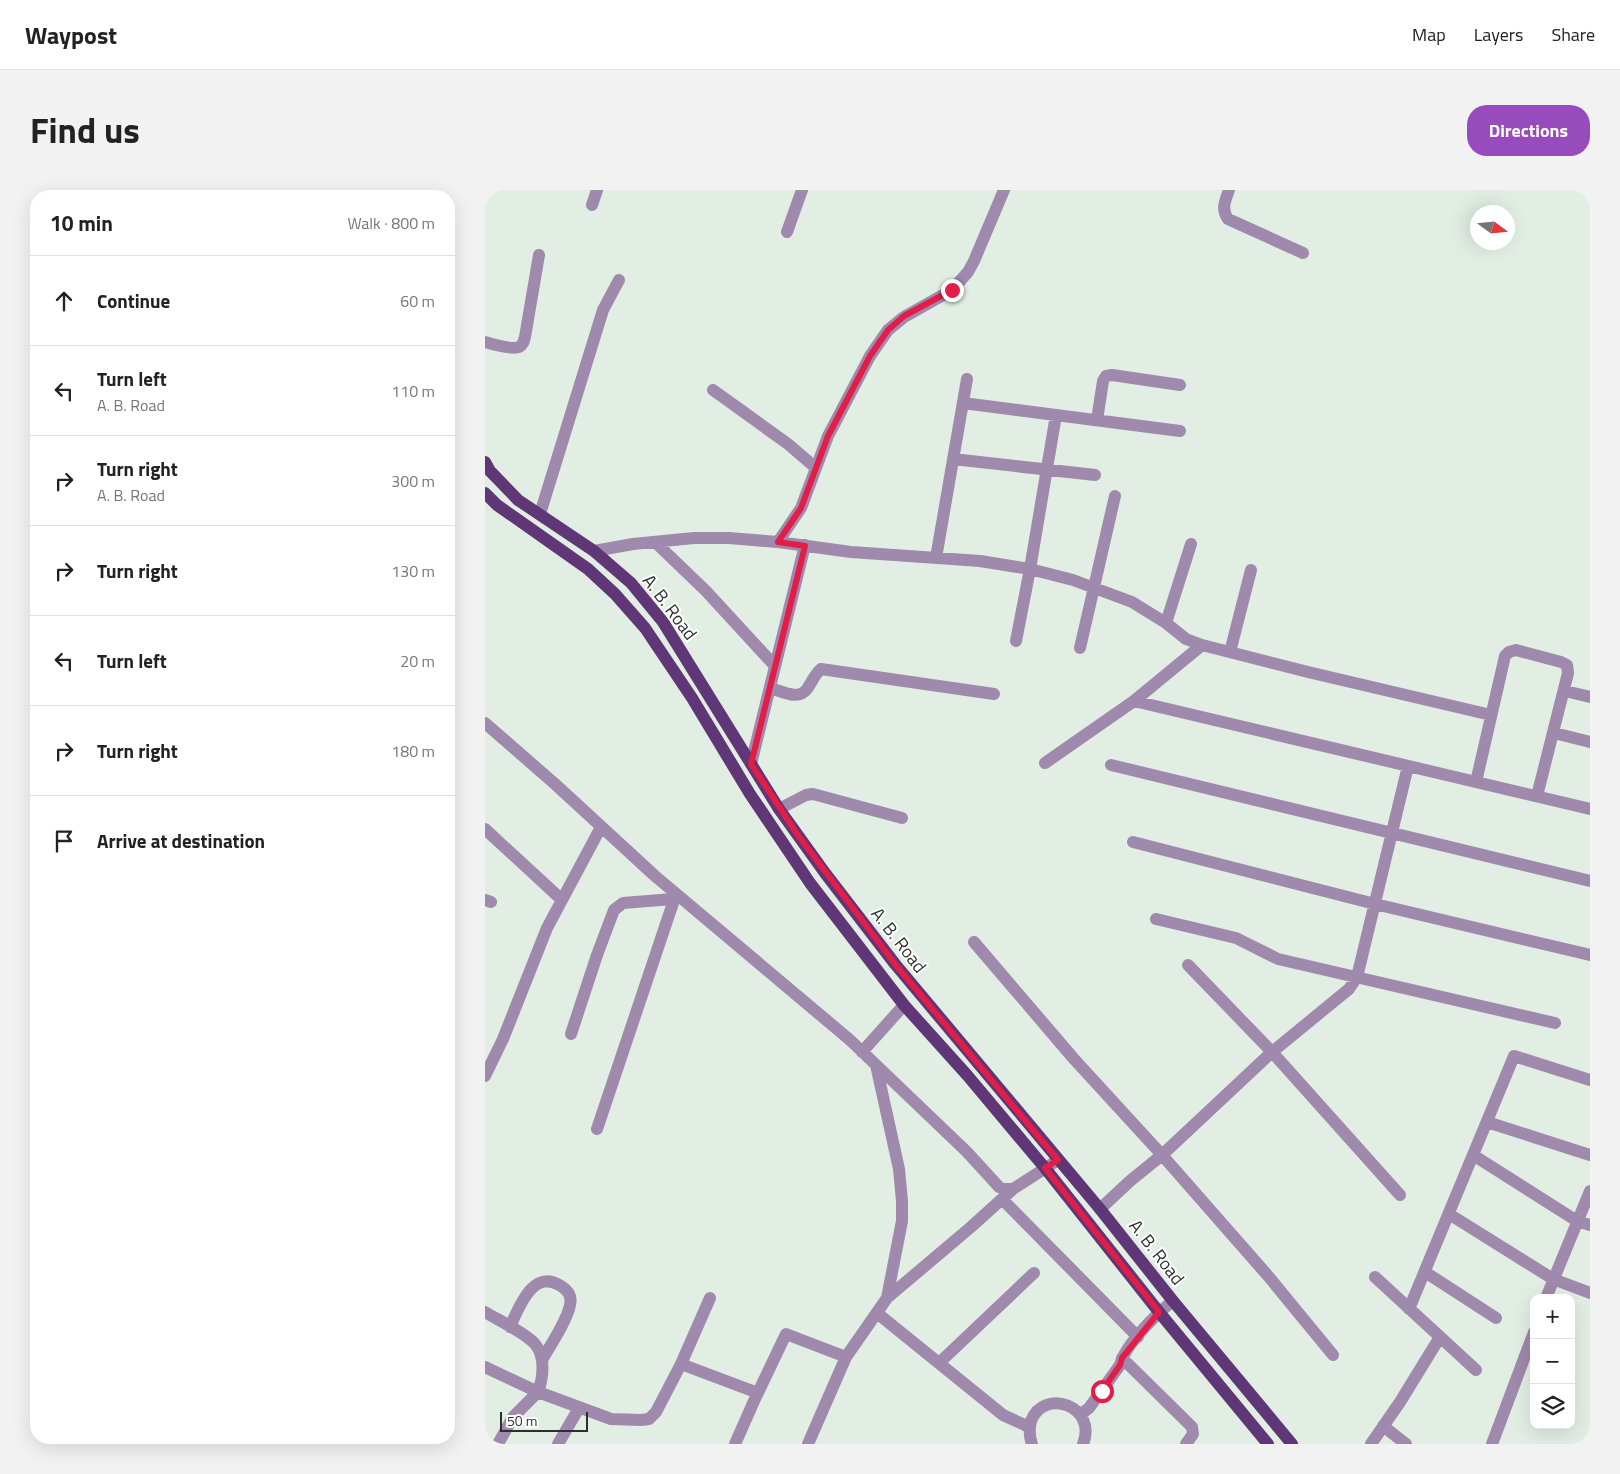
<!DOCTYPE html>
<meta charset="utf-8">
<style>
:root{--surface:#fff;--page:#f2f2f2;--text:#222;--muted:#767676;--line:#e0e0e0;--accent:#974bbd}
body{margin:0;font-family:"Titillium Web",sans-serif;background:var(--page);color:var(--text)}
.controls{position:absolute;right:15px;bottom:15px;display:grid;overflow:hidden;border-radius:10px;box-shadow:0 5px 20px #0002}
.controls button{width:45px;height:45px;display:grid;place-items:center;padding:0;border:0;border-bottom:1px solid var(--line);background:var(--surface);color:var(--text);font:25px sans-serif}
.compass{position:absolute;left:985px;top:15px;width:45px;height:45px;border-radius:50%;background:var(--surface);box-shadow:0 5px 20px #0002;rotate:105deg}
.scale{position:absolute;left:15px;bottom:12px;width:88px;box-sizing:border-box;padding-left:5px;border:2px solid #2c302c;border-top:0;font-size:14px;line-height:18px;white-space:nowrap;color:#2c302c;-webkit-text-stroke:4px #fff;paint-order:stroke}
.stop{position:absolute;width:15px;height:15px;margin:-11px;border:4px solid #e11d48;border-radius:50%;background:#fff}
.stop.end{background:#e11d48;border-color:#fff;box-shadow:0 1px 5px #0008}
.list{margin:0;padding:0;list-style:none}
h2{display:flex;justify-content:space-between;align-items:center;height:65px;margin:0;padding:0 20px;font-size:21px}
h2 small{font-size:16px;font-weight:400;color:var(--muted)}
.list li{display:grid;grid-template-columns:32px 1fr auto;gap:15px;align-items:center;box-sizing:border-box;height:90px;padding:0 20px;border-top:1px solid var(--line)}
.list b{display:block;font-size:19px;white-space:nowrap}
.list p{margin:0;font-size:16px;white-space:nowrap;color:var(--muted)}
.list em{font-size:16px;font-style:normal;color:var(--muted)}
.icon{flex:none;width:28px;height:28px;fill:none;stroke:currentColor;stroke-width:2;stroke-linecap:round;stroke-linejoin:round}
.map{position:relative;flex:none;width:1105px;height:1254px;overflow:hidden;border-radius:20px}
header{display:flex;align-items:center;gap:30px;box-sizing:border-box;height:70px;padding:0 25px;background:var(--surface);border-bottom:1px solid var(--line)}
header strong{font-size:24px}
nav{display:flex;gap:28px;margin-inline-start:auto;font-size:18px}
.intro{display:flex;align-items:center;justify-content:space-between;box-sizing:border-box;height:120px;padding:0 30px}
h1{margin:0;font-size:35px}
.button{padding:12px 22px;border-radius:20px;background:var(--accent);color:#fff;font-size:18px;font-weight:700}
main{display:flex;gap:30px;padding:0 30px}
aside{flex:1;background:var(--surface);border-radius:20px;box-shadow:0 5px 20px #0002}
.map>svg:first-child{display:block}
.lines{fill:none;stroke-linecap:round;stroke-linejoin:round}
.minor{stroke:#9f89ac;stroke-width:12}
.major{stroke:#603776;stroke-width:12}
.route{stroke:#e11d48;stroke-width:6}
.labels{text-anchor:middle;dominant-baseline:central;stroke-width:4;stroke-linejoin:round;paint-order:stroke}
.street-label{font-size:18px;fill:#2c302c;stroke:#fff}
</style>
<header>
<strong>Waypost</strong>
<nav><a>Map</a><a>Layers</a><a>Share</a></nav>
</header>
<div class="intro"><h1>Find us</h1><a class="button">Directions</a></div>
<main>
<aside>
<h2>10 min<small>Walk · 800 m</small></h2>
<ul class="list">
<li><svg class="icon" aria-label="ahead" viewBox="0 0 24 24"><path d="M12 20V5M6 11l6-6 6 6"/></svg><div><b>Continue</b></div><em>60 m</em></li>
<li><svg class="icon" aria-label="left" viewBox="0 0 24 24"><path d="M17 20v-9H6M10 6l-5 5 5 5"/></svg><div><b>Turn left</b><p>A. B. Road</p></div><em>110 m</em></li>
<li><svg class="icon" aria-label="right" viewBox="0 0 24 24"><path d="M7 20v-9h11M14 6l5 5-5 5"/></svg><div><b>Turn right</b><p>A. B. Road</p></div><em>300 m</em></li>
<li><svg class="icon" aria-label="right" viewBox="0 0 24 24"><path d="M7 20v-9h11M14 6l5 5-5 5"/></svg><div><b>Turn right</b></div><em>130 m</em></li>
<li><svg class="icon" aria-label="left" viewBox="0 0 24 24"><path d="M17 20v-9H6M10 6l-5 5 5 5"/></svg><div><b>Turn left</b></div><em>20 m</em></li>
<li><svg class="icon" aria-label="right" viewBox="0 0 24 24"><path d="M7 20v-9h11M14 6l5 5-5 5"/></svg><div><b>Turn right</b></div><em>180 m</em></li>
<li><svg class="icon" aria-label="arrive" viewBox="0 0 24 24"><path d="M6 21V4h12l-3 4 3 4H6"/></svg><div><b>Arrive at destination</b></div></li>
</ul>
</aside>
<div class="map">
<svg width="1105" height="1254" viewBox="0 0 1105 1254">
<rect width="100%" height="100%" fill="#e2eee3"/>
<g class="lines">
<path class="minor" d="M 744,0 C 740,11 736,19 743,29 L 818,63
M 107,15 L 112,0
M 302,42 L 317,0
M 0,152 C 7,154 27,160 34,157 C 38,155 39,151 40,147 L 54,65
M 228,200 L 303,254 L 331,278
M 478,213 L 695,241
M 612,230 L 618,191 L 621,186 L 627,185 L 695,195
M 468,269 L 610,285
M 55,324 L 118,120 L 134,90
M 170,352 L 221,401 L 290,476
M 293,352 L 316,318 L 343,246 L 385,166 L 403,140 L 419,127 L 467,100 L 483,82 L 489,71 L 519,0
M 109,361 L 148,354 L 209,348 L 244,348 L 293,352 L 366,362 L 495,371 L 545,379 L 588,390 L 647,412 L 681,433 L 701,449 L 717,455 L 823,482 L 1006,525
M 451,368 L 482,189
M 681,433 L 706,354
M 531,451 L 545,379 L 571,225
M 595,458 L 630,306
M 745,462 L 766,380
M 285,498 C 297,501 313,511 322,499 C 327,492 329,485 336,479 L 509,504
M 1080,501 L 1105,507
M 649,511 L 1105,619
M 0,533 L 70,594 L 170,686 L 365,850 L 482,962 L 514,997 L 519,999 L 528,999 L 573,970
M 1069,543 L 1105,552
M 560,573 L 649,511 L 717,455
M 266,574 L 320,355
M 626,575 L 1105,691
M 991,592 L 1020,466 L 1024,462 L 1031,460 L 1076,472 L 1082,475 L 1083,483 L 1052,606
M 294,619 L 321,605 L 328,604 L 417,628
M 0,639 L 77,710
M 648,652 L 890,714 L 1105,765
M 0,710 L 6,712
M 671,729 L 751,748 L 793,769 L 1070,833
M 489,752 L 589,869 L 677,965 L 784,1087 L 848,1165
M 703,775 L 787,862 L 915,1005
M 86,844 L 112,765 L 129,720 L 138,713 L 188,709
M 377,862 L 419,815
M 391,875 L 414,979 L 417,1011 L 417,1031 L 402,1108
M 0,886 L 18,849 L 62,738 L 116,637
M 1002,932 L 1105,965
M 112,939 L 191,704
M 988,965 L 1092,1031 L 1105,1035
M 517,1009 L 653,1147
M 615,1019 L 645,991 L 677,965 L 787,862 L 864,799 L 872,787 L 923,576
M 964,1024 L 1068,1089 L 1105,1103
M 940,1082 L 1011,1128
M 890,1087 L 991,1180
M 1061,1108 L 1105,1001
M 924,1119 L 1029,866 L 1105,890
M 0,1122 C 13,1130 41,1143 50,1154 C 61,1167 58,1188 53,1202 L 126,1229 L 156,1230 L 164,1229 L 171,1222 L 196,1174 L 273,1203
M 392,1123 L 518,1225 L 544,1237
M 25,1137 C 34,1117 48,1078 76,1096 C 84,1101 87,1107 85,1115 C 82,1131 65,1156 57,1170
M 637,1168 L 707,1237 L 708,1244 L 701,1254
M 454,1173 L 549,1083
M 196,1174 L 225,1108
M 0,1177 L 53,1202 L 28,1227 L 13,1254
M 596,1224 L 604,1218 L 635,1175 C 640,1155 671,1124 688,1111
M 898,1236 L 921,1254
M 73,1254 L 94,1218
M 250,1254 L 269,1211 L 301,1144 L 361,1167 L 402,1108 L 486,1037 L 528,999
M 323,1254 L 361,1167
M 547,1254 C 544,1246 544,1239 546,1231 C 559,1197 613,1216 598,1254
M 886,1254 L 915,1212 L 955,1147
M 1007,1254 L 1049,1142"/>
<path class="major" d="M 0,272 L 5,281 L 33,310 L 109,361 L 146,393 L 178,432 L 294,619 L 340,683 L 410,774 L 615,1019 L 688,1111 L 807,1254
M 0,303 L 12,315 L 103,379 L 130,404 L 160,438 L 207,508 L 265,604 L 325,693 L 419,815 L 482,885 L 560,978 L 674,1122 L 783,1254"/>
</g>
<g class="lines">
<path class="route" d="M 467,100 L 419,126 L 403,140 L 385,166 L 343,246 L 316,318 L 293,352 L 320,356 L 266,574 L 312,644 L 410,774 L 573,970 L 560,978 L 674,1122 L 637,1168 L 635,1175 L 617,1201"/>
</g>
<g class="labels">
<g class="street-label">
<text transform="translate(185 417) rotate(53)">A. B. Road</text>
<text transform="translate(414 750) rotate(52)">A. B. Road</text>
<text transform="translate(672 1062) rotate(52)">A. B. Road</text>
</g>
</g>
</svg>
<div class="controls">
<button>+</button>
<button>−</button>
<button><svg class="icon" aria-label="layers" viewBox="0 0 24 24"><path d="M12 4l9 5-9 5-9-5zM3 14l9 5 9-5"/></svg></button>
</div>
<svg class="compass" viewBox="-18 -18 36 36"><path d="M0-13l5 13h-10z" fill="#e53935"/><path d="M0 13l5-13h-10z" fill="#767676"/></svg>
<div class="scale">50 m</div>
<div class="stop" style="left:617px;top:1201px"></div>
<div class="stop end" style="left:467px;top:100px"></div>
</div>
</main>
